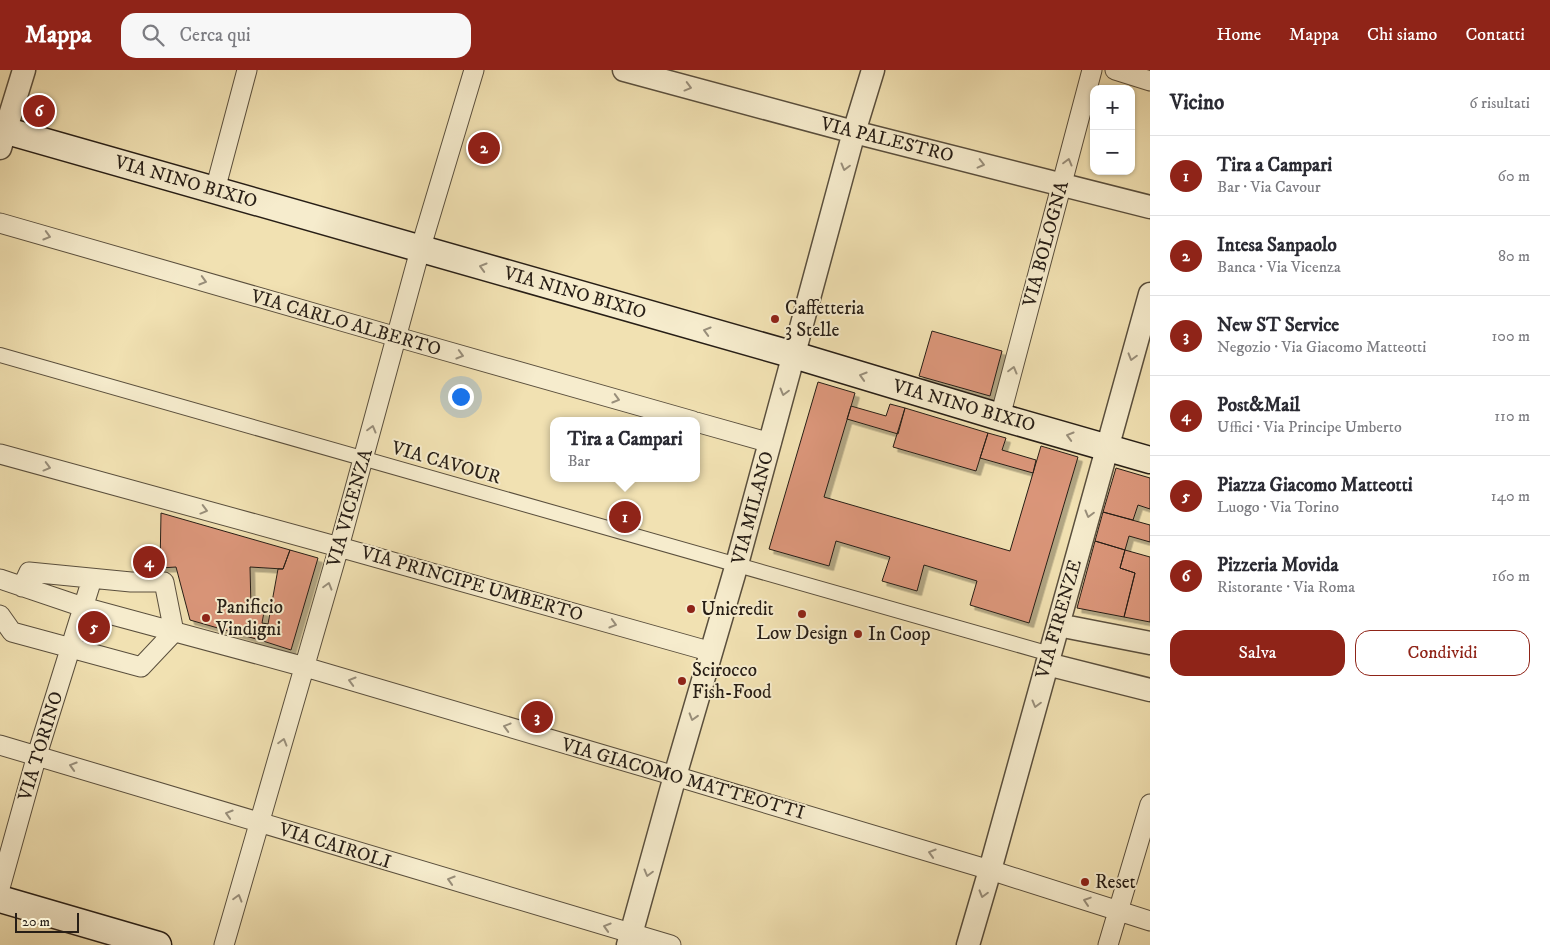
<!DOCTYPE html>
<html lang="it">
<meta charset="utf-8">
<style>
:root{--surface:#fff;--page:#f7f7f7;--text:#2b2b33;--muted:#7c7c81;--line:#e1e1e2;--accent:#8f2418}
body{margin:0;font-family:"IM FELL DW Pica",serif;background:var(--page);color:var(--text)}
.controls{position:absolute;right:15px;top:15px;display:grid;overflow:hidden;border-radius:10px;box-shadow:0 1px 4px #0004}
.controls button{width:45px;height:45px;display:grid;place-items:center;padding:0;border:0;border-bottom:1px solid var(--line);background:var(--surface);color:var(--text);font:25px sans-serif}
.scale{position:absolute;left:15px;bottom:12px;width:64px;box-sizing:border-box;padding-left:5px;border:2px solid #271e16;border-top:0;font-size:14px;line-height:18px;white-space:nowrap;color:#271e16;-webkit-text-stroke:4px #f6eccd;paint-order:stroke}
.you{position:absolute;left:460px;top:326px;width:18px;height:18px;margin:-12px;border:4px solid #fff;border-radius:50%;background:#1a73e8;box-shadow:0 0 0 8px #1a73e833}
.badge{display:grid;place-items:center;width:32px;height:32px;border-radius:50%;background:var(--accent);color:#fff;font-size:16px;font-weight:700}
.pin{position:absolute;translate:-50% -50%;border:2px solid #fff;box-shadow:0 1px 5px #0006}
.popup{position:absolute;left:550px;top:347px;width:150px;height:65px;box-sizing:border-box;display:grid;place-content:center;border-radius:10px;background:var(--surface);filter:drop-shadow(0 1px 4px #0005);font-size:16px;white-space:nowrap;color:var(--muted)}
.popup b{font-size:19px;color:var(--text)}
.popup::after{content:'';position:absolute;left:50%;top:100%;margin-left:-10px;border:10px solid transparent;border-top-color:var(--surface)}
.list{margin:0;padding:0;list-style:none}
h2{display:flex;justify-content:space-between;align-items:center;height:65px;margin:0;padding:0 20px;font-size:21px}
h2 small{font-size:16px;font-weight:400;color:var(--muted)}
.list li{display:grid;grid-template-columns:32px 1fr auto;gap:15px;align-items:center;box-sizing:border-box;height:80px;padding:0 20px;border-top:1px solid var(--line)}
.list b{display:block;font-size:19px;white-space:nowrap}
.list p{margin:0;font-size:16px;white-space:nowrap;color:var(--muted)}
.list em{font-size:16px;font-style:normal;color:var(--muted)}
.actions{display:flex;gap:10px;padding:15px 20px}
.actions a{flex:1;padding:11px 0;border:1px solid var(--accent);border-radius:15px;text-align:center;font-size:18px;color:var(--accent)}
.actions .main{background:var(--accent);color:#fff}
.icon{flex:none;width:28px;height:28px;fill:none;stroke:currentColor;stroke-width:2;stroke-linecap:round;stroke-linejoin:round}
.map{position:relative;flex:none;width:1150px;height:875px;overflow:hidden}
header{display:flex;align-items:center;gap:30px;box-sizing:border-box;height:70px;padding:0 25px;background:var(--accent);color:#fff}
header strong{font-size:24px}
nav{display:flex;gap:28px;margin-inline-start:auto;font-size:18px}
.search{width:350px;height:45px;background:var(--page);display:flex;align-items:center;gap:12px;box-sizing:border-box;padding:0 18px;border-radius:15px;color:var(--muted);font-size:19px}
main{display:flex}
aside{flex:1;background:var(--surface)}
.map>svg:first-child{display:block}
.building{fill:#db967a;stroke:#271e16;filter:url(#shadow)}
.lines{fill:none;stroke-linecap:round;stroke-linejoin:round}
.pedestrian-casing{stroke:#5a4f3d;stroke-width:16}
.minor-casing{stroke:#5a4f3d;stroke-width:21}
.tertiary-casing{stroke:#5a4f3d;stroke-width:25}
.secondary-casing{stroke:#271e16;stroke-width:29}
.pedestrian{stroke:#f6eccd;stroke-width:14}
.minor{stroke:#f6eccd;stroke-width:19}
.tertiary{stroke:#f6eccd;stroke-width:22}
.secondary{stroke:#f6eccd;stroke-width:26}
.oneway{stroke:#998f7b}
.poi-dot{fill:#8f2418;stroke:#f6eccd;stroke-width:2}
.labels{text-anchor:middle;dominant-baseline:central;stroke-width:4;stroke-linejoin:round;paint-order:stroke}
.street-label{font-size:19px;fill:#271e16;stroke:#f6eccd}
.poi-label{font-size:19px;fill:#271e16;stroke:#f6eccd;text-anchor:start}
</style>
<header>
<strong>Mappa</strong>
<div class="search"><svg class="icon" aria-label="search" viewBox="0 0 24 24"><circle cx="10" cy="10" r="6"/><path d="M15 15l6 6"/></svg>Cerca qui</div>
<nav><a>Home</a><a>Mappa</a><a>Chi siamo</a><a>Contatti</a></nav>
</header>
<main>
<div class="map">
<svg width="1150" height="875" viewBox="0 0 1150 875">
<defs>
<filter id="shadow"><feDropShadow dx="4.5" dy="4.5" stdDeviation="0" flood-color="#0004"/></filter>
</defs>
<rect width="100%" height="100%" fill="#f1e1b2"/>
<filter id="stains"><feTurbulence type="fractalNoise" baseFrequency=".004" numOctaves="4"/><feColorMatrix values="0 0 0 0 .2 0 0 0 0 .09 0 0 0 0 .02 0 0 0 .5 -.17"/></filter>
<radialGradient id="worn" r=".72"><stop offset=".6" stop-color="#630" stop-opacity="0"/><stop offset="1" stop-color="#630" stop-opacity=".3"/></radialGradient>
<path class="building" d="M 932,261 L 1002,281 L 990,326 L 919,306 Z
M 818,312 L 855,323 L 824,427 L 1010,481 L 1041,376 L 1078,387 L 1029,553 L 970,535 L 977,511 L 924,495 L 917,521 L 882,511 L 890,487 L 836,471 L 829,496 L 769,479 Z
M 890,334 L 905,338 L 898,364 L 847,349 L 851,336 L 886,346 Z
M 905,338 L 988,363 L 976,401 L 893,377 Z
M 988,363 L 1006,368 L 1002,380 L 1036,390 L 1033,403 L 980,388 Z
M 1116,398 L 1150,408 L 1150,439 L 1138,435 L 1133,450 L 1103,442 Z
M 1103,442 L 1150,455 L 1150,472 L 1129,466 L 1125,480 L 1095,471 Z
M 161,443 L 290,480 L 283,499 L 250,497 L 251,537 L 264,542 L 262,553 L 268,554 L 263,571 L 190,550 L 176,497 L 160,498 Z
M 1095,471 L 1125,480 L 1120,498 L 1135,503 L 1124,547 L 1077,538 Z
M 290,480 L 318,488 L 291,580 L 263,571 L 268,554 L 278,499 L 283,499 Z
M 1125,480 L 1150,487 L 1150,552 L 1124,547 L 1135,503 L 1120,498 Z"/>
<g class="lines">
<g class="pedestrian-casing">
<path id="pedestrian" d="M 0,285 L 1050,584"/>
</g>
<g class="minor-casing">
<path id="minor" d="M 1115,0 L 1150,11
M 215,120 L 247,0
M 0,153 L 397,267 L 693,351
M 1000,347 L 1092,0
M 696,352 L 771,373
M 0,384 L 339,477 L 712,582
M 0,509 L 83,537 L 305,597 L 675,706 L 990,800 L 1150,851
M 0,545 L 12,562 L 141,597 L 174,562 L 164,512 L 131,512 L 29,502 L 22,517
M 0,675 L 671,875
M 0,818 L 37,685 L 92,509
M 224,875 L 339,477 L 420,180 L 474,0
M 1108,875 L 1150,734"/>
</g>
<g class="tertiary-casing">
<path id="tertiary" d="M 624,0 L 854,62 L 1150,137
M 0,78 L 24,0
M 1058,555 L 1150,573
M 1047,594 L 1150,620
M 628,875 L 675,706 L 737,494 L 854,62 L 873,0
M 968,875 L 990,800 L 1150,224"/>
</g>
<g class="secondary-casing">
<path id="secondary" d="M 0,59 L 794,285 L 1000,347 L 1150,390
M 0,829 L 158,875"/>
</g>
<use href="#pedestrian" class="pedestrian"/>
<use href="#minor" class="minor"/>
<use href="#tertiary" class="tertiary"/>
<use href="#secondary" class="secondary"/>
</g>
<defs><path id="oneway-chevron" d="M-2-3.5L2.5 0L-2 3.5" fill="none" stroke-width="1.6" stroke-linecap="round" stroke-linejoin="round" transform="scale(1.25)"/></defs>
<g class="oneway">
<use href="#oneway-chevron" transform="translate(688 17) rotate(15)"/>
<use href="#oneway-chevron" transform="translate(1068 92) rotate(-75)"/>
<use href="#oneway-chevron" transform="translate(981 94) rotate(14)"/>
<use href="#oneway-chevron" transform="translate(845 97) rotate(105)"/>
<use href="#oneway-chevron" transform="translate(47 166) rotate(16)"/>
<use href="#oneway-chevron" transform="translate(483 197) rotate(-164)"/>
<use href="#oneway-chevron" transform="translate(203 211) rotate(16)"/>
<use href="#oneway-chevron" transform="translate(707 261) rotate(-164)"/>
<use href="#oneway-chevron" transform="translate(460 285) rotate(16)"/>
<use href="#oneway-chevron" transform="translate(1132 287) rotate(106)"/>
<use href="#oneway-chevron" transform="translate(1013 300) rotate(-75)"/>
<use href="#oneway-chevron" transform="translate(863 306) rotate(-163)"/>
<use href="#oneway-chevron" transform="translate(784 322) rotate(105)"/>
<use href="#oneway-chevron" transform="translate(616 329) rotate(16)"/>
<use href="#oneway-chevron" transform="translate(372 359) rotate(-75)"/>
<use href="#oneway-chevron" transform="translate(1070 366) rotate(-164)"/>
<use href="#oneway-chevron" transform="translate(47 397) rotate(15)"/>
<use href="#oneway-chevron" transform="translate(204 440) rotate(15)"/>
<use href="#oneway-chevron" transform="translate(1089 444) rotate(105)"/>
<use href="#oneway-chevron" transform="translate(328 516) rotate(-74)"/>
<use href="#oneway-chevron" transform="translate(613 554) rotate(16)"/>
<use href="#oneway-chevron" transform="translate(352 611) rotate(-164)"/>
<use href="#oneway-chevron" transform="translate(1036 634) rotate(105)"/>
<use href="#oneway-chevron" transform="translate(693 647) rotate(107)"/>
<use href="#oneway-chevron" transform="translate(507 657) rotate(-164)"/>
<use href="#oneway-chevron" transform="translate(283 672) rotate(-74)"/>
<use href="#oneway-chevron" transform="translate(73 696) rotate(-163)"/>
<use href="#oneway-chevron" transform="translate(229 744) rotate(-163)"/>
<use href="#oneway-chevron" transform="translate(932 783) rotate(-163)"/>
<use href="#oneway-chevron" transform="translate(648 803) rotate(105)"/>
<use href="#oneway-chevron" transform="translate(451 810) rotate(-163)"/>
<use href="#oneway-chevron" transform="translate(983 824) rotate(106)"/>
<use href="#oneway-chevron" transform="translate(238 828) rotate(-74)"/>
<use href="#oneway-chevron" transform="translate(1087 831) rotate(-162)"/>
<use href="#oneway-chevron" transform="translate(607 857) rotate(-163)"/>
</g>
<g class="poi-dot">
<circle cx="775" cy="249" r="5"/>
<circle cx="691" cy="539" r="5"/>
<circle cx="802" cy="544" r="5"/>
<circle cx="206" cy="548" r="5"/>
<circle cx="858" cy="564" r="5"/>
<circle cx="682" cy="611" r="5"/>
<circle cx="1085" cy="812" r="5"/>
</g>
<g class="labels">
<g class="street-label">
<text transform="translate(887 70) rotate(14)">VIA PALESTRO</text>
<text transform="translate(186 112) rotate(16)">VIA NINO BIXIO</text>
<text transform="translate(1046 174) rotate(-75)">VIA BOLOGNA</text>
<text transform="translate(575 223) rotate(16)">VIA NINO BIXIO</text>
<text transform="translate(346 253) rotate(16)">VIA CARLO ALBERTO</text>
<text transform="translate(964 336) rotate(16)">VIA NINO BIXIO</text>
<text transform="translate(446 393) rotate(16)">VIA CAVOUR</text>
<text transform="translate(350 438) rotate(-74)">VIA VICENZA</text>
<text transform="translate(753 438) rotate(-75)">VIA MILANO</text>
<text transform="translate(472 514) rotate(16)">VIA PRINCIPE UMBERTO</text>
<text transform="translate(1059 549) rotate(-74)">VIA FIRENZE</text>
<text transform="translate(41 676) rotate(-73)">VIA TORINO</text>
<text transform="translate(683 709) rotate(16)">VIA GIACOMO MATTEOTTI</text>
<text transform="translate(335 776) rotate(17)">VIA CAIROLI</text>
</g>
<g class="poi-label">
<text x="785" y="238">Caffetteria<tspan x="785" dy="22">3 Stelle</tspan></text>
<text x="216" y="537">Panificio<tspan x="216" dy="22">Vindigni</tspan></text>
<text x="701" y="539">Unicredit</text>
<text x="802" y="563" text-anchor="middle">Low Design</text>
<text x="868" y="564">In Coop</text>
<text x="692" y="600">Scirocco<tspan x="692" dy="22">Fish-Food</tspan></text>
<text x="1095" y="812">Reset</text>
</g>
</g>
<rect width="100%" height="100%" filter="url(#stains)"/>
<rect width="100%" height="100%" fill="url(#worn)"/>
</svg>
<div class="controls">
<button>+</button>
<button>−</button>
</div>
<div class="scale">20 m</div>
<div class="you"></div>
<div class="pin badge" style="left:625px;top:447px">1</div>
<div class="popup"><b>Tira a Campari</b>Bar</div>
<div class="pin badge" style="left:484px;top:78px">2</div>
<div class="pin badge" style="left:537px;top:647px">3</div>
<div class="pin badge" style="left:149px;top:492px">4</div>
<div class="pin badge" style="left:94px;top:557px">5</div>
<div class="pin badge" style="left:39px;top:41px">6</div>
</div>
<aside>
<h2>Vicino<small>6 risultati</small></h2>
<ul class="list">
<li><span class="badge">1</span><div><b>Tira a Campari</b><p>Bar · Via Cavour</p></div><em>60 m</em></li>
<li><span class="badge">2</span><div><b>Intesa Sanpaolo</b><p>Banca · Via Vicenza</p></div><em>80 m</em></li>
<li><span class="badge">3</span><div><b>New ST Service</b><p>Negozio · Via Giacomo Matteotti</p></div><em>100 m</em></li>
<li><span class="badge">4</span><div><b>Post&amp;Mail</b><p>Uffici · Via Principe Umberto</p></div><em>110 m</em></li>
<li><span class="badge">5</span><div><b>Piazza Giacomo Matteotti</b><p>Luogo · Via Torino</p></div><em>140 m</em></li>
<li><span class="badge">6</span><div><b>Pizzeria Movida</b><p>Ristorante · Via Roma</p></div><em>160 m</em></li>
</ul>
<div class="actions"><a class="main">Salva</a><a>Condividi</a></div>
</aside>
</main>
